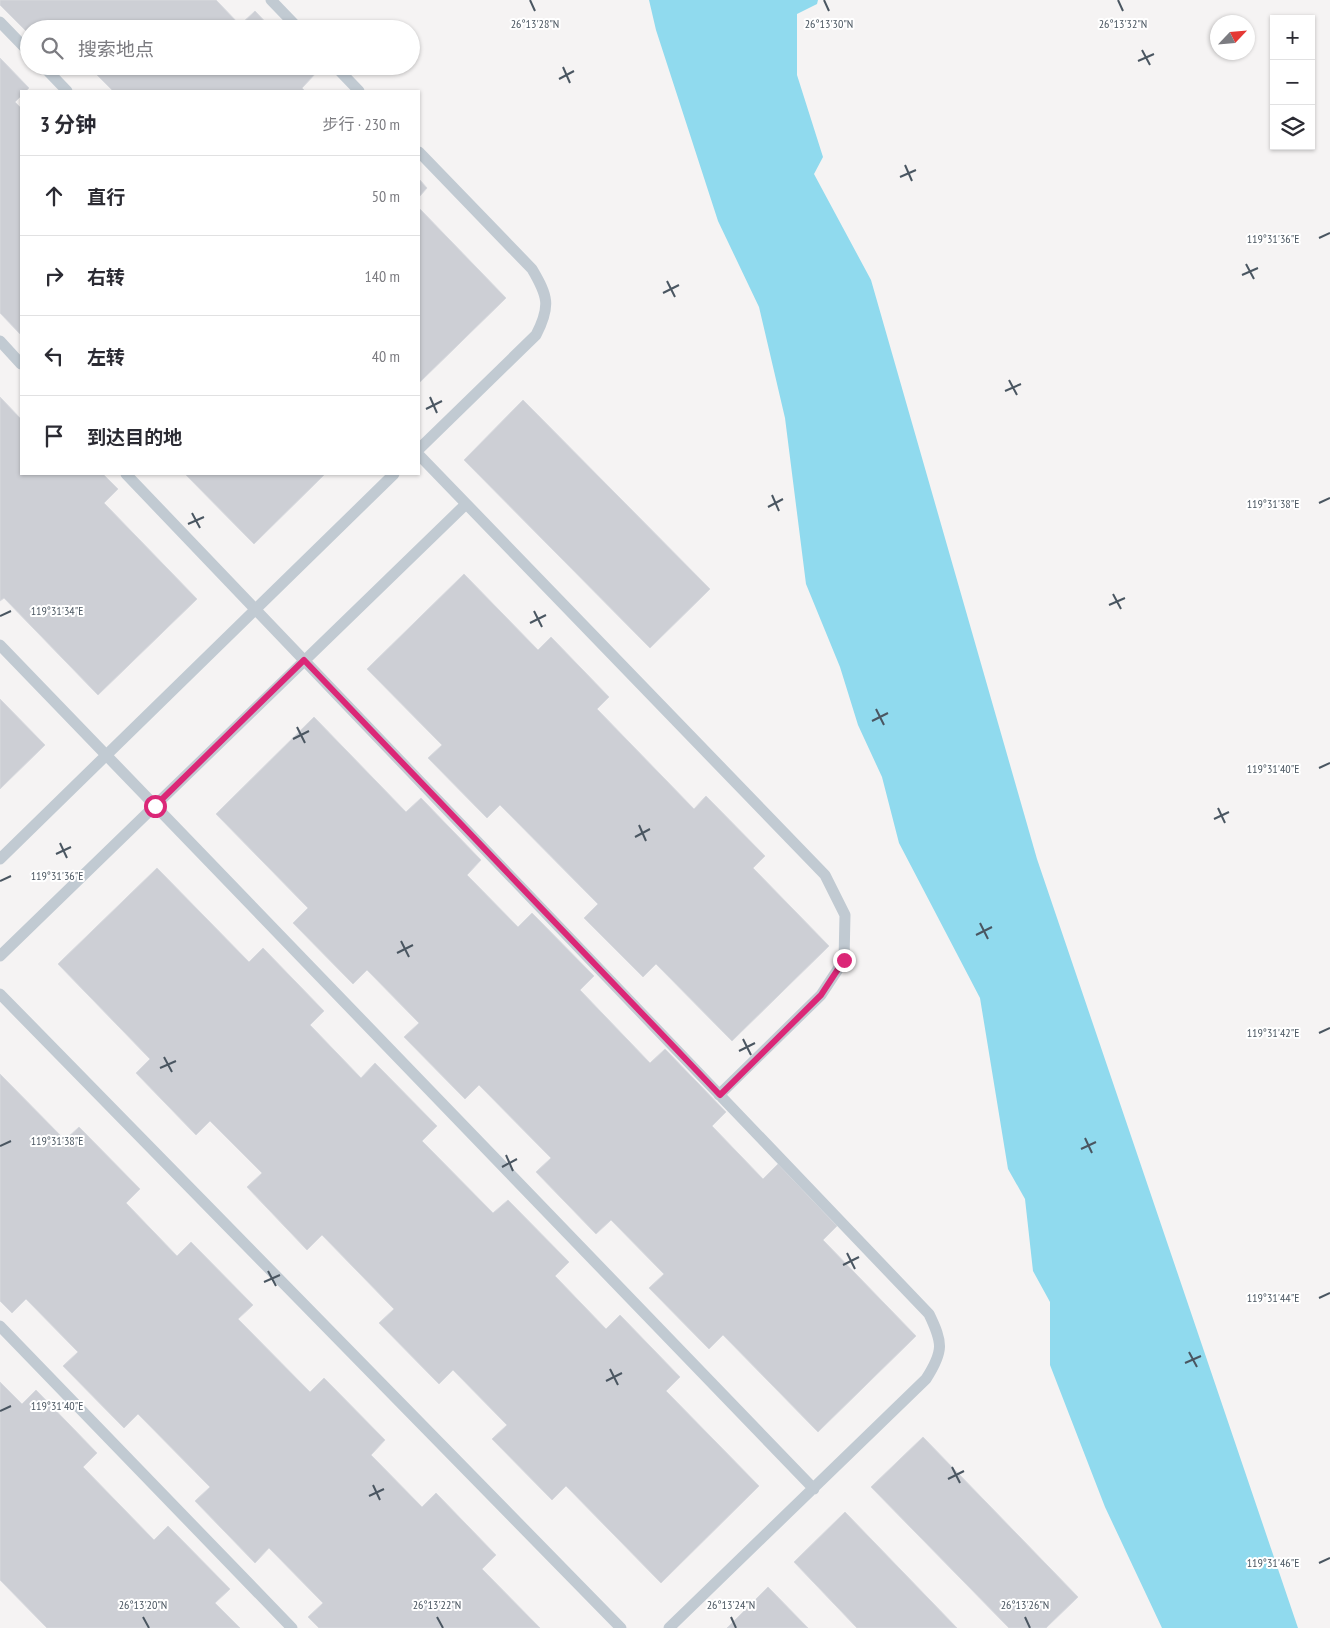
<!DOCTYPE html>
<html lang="zh">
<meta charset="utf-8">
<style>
:root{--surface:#fff;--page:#f2f2f3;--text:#2b2b33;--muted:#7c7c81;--line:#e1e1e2}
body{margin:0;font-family:"PT Sans Narrow","Noto Sans SC",sans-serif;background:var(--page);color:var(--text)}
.controls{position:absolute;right:15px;top:15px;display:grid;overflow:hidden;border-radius:0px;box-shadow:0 1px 4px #0004}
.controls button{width:45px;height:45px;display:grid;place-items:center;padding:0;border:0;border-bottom:1px solid var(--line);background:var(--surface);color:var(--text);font:25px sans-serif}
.compass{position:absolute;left:1210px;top:15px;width:45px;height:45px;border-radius:50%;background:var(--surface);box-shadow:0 1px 4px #0004;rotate:64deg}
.stop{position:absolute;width:15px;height:15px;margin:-11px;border:4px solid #db2777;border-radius:50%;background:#fff}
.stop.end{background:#db2777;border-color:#fff;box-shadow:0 1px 5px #0008}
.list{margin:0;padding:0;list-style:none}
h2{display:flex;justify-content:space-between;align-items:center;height:65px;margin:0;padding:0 20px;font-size:21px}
h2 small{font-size:16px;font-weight:400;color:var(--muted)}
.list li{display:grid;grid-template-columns:32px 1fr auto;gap:15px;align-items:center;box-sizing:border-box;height:80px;padding:0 20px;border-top:1px solid var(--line)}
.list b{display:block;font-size:19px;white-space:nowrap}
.list em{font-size:16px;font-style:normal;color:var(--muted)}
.icon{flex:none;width:28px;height:28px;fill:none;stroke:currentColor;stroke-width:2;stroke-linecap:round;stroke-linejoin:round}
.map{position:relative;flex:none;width:1330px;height:1628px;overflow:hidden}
.search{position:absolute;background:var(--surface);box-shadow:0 1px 4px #0004;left:20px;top:20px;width:400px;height:55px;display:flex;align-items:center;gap:12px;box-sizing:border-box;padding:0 18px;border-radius:28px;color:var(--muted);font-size:19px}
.panel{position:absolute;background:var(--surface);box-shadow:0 1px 4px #0004;left:20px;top:90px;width:400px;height:385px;border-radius:0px}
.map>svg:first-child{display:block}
.water{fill:#90daee}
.building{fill:#cdcfd5;stroke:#d7d9de}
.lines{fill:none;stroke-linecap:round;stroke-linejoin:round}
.service{stroke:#c1cad2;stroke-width:11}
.route{stroke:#db2777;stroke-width:6}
.ticks{fill:none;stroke:#4a5661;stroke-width:2}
.ticks-label{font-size:12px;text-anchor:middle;fill:#4a5661;stroke:#fff;stroke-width:4;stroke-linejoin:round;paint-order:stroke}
</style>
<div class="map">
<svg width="1330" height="1628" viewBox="0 0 1330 1628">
<rect width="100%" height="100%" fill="#f5f3f3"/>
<path class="water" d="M 649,0 L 818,0 L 817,4 L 797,14 L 797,75 L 823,157 L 814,174 L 871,280 L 1037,859 L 1298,1628 L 1162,1628 L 1105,1507 L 1050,1365 L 1050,1302 L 1033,1271 L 1025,1199 L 1008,1169 L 980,998 L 899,843 L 882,777 L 858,725 L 840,667 L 806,584 L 785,418 L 759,307 L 718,221 L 656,30 Z"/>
<path class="building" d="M 0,0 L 216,0 L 240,25 L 255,11 L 272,29 L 29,29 L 29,34 L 0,5 Z
M 0,58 L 29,88 L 26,91 L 21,91 L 21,96 L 15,102 L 21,108 L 21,335 L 0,313 Z
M 88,66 L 309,66 L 316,73 L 302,88 L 305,91 L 113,91 Z
M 419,179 L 427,188 L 419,197 Z
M 419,208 L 506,298 L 419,383 Z
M 0,397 L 21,419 L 21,474 L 103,474 L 118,489 L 104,503 L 197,599 L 98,695 L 4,598 L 0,601 Z
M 523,400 L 710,589 L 650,648 L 464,460 Z
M 185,474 L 325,474 L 254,544 Z
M 464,574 L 538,650 L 551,637 L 609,697 L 597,709 L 694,809 L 706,796 L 765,856 L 753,868 L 829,946 L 732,1041 L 656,964 L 643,977 L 584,918 L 598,904 L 500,805 L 487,818 L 428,758 L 442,745 L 367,669 Z
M 0,699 L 45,745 L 0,789 Z
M 314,717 L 406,812 L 421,798 L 481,860 L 467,875 L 518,927 L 532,913 L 594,976 L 580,990 L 650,1063 L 665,1049 L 726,1112 L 712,1126 L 763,1179 L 778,1164 L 837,1226 L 823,1240 L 916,1336 L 818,1432 L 723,1335 L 709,1349 L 649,1288 L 664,1274 L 611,1220 L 596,1234 L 536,1172 L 551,1158 L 479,1085 L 465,1099 L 404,1037 L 419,1023 L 367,970 L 353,984 L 293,923 L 308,908 L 216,814 Z
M 157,868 L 249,962 L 263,948 L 324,1011 L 310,1025 L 361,1078 L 375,1063 L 437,1126 L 422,1141 L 493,1213 L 508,1200 L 569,1262 L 555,1276 L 606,1329 L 620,1315 L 680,1377 L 666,1391 L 759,1486 L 661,1583 L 566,1486 L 552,1500 L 492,1439 L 507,1425 L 453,1370 L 439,1384 L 379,1323 L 394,1309 L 322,1235 L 307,1250 L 247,1187 L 262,1173 L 210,1121 L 196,1135 L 136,1073 L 150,1059 L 58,964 Z
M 0,1074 L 65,1140 L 79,1127 L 140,1189 L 126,1203 L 177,1256 L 191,1242 L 253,1305 L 238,1319 L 310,1392 L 324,1378 L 385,1440 L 371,1455 L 422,1507 L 436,1493 L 496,1555 L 482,1569 L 540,1628 L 319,1628 L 308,1617 L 323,1603 L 269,1548 L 255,1563 L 195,1501 L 210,1487 L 138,1414 L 124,1428 L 63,1366 L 78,1352 L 26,1299 L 12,1313 L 0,1301 Z
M 0,1382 L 22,1404 L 36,1390 L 97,1453 L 83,1467 L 154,1540 L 168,1526 L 230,1589 L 215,1603 L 240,1628 L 47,1628 L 0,1580 Z
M 923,1437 L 1078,1597 L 1046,1628 L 1009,1628 L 871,1487 Z
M 845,1512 L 957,1628 L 857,1628 L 794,1562 Z
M 768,1587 L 808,1628 L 727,1628 Z"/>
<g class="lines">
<path class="service" d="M 271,0 L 299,29
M 0,22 L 29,52
M 43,66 L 67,91
M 335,66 L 359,91
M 419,152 L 532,269 C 548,296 551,306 536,335 L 419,449
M 0,341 L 21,364
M 419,455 L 825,875 L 845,915 L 844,960 L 821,995 L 719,1095
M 126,474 L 929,1314 C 943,1343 944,1351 926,1379 L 669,1628
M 0,645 L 814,1489
M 0,859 L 394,474
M 0,956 L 466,504
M 0,994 L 621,1628
M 0,1326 L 292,1628"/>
</g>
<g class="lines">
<path class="route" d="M 155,806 L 304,660 L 720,1095 L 821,995 L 844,960"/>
</g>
<path class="ticks" d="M 530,0 L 535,11M 824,0 L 829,11M 1118,0 L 1123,11M 1142,50 L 1150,65M 1138,61 L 1154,54M 563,67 L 570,83M 559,79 L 574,71M 905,165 L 912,181M 900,177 L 916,170M 1319,238 L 1330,233M 1246,264 L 1254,279M 1242,275 L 1258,268M 667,281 L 675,297M 663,293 L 679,285M 1009,380 L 1017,395M 1005,391 L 1021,384M 430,397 L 437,413M 426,409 L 442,401M 772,495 L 779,511M 1319,503 L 1330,498M 768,507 L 783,499M 192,513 L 200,528M 188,524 L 204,517M 1113,594 L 1121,609M 1109,605 L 1125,598M 534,611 L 542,627M 0,616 L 11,611M 530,623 L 546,615M 876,709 L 884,725M 872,721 L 888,713M 297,727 L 305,743M 293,739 L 309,731M 1319,768 L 1330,763M 1218,808 L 1225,823M 1214,819 L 1229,812M 639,825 L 646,841M 635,837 L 650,829M 60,843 L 67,858M 56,854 L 71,847M 0,881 L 11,876M 980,923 L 988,939M 976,935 L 992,927M 401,941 L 409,957M 397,953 L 413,945M 1319,1033 L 1330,1028M 743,1039 L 751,1055M 739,1051 L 755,1043M 164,1057 L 172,1072M 160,1068 L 176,1061M 1085,1138 L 1092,1153M 0,1146 L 11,1141M 1081,1149 L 1096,1142M 506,1155 L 513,1171M 502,1167 L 517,1159M 847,1253 L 855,1269M 843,1265 L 859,1257M 268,1271 L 276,1286M 264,1282 L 280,1275M 1319,1298 L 1330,1293M 1189,1352 L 1197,1367M 1185,1363 L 1201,1356M 610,1369 L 618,1385M 606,1381 L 622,1373M 0,1411 L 11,1406M 952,1467 L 960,1483M 948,1479 L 964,1471M 373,1485 L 380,1500M 369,1496 L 384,1489M 1319,1563 L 1330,1558M 143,1617 L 149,1628M 437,1617 L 443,1628M 731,1617 L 736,1628M 1025,1617 L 1030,1628"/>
<g class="ticks-label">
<text x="535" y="28">26°13'28"N</text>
<text x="829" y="28">26°13'30"N</text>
<text x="1123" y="28">26°13'32"N</text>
<text x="1273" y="243">119°31'36"E</text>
<text x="1273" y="508">119°31'38"E</text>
<text x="57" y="615">119°31'34"E</text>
<text x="1273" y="773">119°31'40"E</text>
<text x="57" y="880">119°31'36"E</text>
<text x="1273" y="1037">119°31'42"E</text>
<text x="57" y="1145">119°31'38"E</text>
<text x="1273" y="1302">119°31'44"E</text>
<text x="57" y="1410">119°31'40"E</text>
<text x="1273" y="1567">119°31'46"E</text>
<text x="143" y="1609">26°13'20"N</text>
<text x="437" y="1609">26°13'22"N</text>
<text x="731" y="1609">26°13'24"N</text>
<text x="1025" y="1609">26°13'26"N</text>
</g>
</svg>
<div class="controls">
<button>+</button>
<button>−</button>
<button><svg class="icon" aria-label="layers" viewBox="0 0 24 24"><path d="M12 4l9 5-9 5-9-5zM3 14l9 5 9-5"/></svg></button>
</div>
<svg class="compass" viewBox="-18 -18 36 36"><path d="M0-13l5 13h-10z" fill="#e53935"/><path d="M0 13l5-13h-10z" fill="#7c7c81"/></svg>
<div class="stop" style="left:155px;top:806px"></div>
<div class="stop end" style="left:844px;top:960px"></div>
<div class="search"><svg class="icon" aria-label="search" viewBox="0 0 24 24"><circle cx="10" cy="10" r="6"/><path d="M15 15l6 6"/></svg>搜索地点</div>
<section class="panel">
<h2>3 分钟<small>步行 · 230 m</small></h2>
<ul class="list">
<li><svg class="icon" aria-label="ahead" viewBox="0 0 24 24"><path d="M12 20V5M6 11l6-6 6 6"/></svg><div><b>直行</b></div><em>50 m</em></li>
<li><svg class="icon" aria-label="right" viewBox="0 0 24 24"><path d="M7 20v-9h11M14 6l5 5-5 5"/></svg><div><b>右转</b></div><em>140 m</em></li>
<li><svg class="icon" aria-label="left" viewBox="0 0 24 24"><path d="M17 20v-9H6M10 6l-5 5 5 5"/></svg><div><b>左转</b></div><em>40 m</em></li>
<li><svg class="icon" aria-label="arrive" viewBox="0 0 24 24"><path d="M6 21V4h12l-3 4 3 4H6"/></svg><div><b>到达目的地</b></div></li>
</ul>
</section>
</div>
